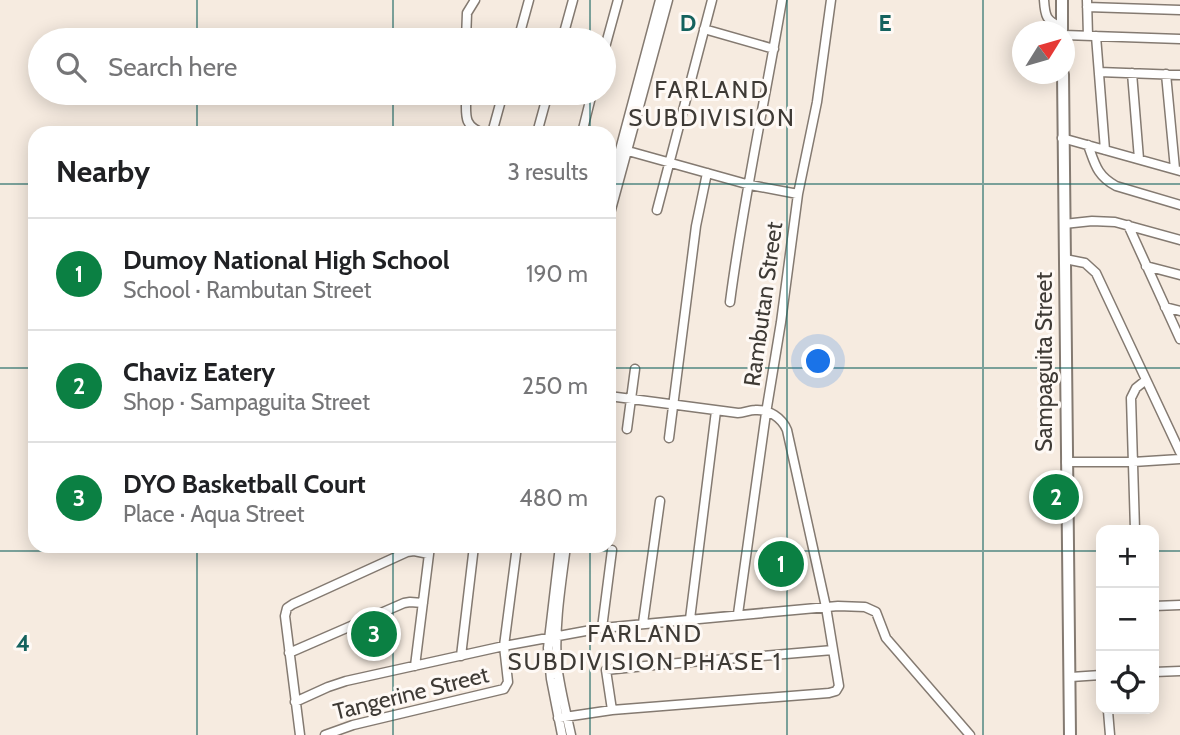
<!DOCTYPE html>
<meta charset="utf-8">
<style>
:root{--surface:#fff;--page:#f6f6f6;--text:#202124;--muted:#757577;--line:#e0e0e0;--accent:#0b8043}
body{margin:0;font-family:Cabin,sans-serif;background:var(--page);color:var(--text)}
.controls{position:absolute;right:21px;bottom:21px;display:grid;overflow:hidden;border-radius:14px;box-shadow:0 4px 18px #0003}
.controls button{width:63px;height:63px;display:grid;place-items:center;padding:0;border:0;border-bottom:2px solid var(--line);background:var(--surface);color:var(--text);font:35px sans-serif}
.compass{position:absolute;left:1012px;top:21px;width:63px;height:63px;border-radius:50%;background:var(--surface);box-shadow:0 4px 18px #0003;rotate:53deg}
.you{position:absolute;left:819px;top:362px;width:24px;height:24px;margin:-18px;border:5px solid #fff;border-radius:50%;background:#1a73e8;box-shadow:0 0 0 10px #1a73e833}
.badge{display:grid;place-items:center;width:46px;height:46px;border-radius:50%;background:var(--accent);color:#fff;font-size:23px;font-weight:700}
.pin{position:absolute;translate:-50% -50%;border:4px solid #fff;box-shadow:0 2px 7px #0006}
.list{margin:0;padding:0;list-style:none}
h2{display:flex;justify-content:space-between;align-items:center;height:91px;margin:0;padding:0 28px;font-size:30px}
h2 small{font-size:23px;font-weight:400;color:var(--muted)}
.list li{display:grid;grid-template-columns:46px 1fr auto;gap:21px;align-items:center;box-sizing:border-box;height:112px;padding:0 28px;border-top:2px solid var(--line)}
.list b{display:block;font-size:26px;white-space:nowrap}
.list p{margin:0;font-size:23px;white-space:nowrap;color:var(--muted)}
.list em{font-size:23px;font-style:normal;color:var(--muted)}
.icon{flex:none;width:38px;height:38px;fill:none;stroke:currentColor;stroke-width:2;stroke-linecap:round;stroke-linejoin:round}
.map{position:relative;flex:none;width:1180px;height:735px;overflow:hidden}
.search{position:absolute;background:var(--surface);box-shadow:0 4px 18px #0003;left:28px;top:28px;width:588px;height:77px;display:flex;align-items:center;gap:18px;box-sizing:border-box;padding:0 24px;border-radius:38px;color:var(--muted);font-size:26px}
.panel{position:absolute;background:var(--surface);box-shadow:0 4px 18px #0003;left:28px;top:126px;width:588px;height:427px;border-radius:21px}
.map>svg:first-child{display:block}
.green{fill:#f8d0a7}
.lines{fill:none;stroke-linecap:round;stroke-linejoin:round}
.street-casing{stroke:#847a71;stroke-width:11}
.secondary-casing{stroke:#847a71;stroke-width:14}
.street{stroke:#fff;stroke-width:8}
.secondary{stroke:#fff;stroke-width:10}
.grid{fill:none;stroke:#14625e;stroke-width:2;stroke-opacity:0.55}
.labels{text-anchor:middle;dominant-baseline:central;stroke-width:6;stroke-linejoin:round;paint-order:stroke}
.street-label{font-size:23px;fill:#3e3a35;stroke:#fef9f5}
.neighbourhood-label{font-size:24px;letter-spacing:2px;fill:#3e3a35;stroke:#fef9f5}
.grid-label{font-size:23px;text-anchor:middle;font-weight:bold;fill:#14625e;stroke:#fef9f5;stroke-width:6;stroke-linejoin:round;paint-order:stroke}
</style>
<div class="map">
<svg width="1180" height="735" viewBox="0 0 1180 735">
<rect width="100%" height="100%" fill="#f6ebe0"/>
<path class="green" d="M 385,618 L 393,636 L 363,649 L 355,631 Z"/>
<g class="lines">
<g class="street-casing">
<path id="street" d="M 1044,0 C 1045,16 1046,21 1062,27
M 1087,0 L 1088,36
M 1087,7 L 1180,10
M 704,29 L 774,49
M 1064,35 L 1180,39
M 1096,36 L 1105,150
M 466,40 L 467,13 L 475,0
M 518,40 L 529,0
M 562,40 L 573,0
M 604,51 L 618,0
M 1099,72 L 1180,75
M 1132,73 L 1139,159
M 1166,74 L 1175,169
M 466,93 C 467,113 461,125 483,133
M 492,133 L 503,93
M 537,133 L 548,93
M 582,133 L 592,93
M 1062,138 L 1180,171
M 1088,145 C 1095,164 1097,176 1116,186 L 1180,205
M 628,151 L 750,185 L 798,194
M 609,191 L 660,0
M 657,210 L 712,0
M 609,217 L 668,0
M 1064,224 L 1092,221 L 1115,222 L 1180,240
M 1128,225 L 1180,339
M 1065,259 L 1085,263 L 1096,273 L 1180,452
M 1146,266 L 1180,275
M 730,302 C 743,201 765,101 782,0
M 1165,307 L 1180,311
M 627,429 L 635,369
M 669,438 L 696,226 L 707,173
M 1066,462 L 1133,462 L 1180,459
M 1135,530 L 1131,398 L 1136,388 L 1146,380
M 560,546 L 548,648 L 551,679 L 562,735
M 566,546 C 561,584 554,627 557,665 C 560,689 566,712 571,735
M 1154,606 L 1180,605
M 738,614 L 766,413 L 781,322 L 798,194 L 817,102 L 831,0
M 690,619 L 716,411
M 643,623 L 660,501
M 602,628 L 612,550
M 289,653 L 404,603 L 410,602 L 423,603
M 461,656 L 474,546
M 415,666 L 430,546
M 1154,672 L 1180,671
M 1071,677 L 1101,675
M 295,702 L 328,687 L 346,681 L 504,646 L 602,628 L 838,606 L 865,607 L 876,612 L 886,638 L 970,735
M 612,710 L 606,670 L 655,665 L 833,650
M 1108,711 L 1110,735
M 558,718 L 612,710 L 829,693 L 836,691 L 839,686 L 826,607 L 787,430 C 782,418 769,409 755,410 C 749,410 744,413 738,413 L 609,396
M 300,735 L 285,616 L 287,608 L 293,604 L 407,552 L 414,551 L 429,554
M 325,735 L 353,725 L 504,689 L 508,682 L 504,646 L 517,546"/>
</g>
<g class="secondary-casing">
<path id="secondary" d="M 1062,0 L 1062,32
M 1063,74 L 1070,735"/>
</g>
<use href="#street" class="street"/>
<use href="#secondary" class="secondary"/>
</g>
<path class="grid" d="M 197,0 L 197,40M 393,0 L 393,40M 590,0 L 590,40M 787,0 L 787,735M 983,0 L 983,735M 197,93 L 197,133M 393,93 L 393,133M 590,93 L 590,133M 0,184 L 35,184M 609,184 L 1180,184M 0,368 L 35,368M 609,368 L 1180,368M 197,546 L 197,735M 393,546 L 393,735M 590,546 L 590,735M 0,551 L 1101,551M 1154,551 L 1180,551"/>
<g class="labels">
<g class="street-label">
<text transform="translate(763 304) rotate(-82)">Rambutan Street</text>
<text transform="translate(1044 362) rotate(-90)">Sampaguita Street</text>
<text transform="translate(411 693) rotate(-14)">Tangerine Street</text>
</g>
<g class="neighbourhood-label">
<text x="712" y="89">FARLAND<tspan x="712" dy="28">SUBDIVISION</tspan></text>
<text x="645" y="633">FARLAND<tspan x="645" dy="28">SUBDIVISION PHASE 1</tspan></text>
</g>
</g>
<g class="grid-label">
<text x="688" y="31">D</text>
<text x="885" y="31">E</text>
<text x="23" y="651">4</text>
</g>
</svg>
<div class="controls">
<button>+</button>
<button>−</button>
<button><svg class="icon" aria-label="locate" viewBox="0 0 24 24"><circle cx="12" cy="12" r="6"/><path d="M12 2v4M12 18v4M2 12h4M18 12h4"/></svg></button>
</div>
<svg class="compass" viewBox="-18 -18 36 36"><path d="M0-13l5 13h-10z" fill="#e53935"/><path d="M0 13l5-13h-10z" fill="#757577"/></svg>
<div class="you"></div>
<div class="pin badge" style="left:781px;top:564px">1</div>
<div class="pin badge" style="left:1056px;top:497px">2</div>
<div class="pin badge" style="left:374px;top:634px">3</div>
<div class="search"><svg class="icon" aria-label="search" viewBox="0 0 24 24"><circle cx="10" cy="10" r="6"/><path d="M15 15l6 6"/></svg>Search here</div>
<section class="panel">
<h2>Nearby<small>3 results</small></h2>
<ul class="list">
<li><span class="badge">1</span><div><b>Dumoy National High School</b><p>School · Rambutan Street</p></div><em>190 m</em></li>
<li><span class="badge">2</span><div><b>Chaviz Eatery</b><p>Shop · Sampaguita Street</p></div><em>250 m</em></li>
<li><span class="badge">3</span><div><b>DYO Basketball Court</b><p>Place · Aqua Street</p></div><em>480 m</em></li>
</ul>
</section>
</div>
